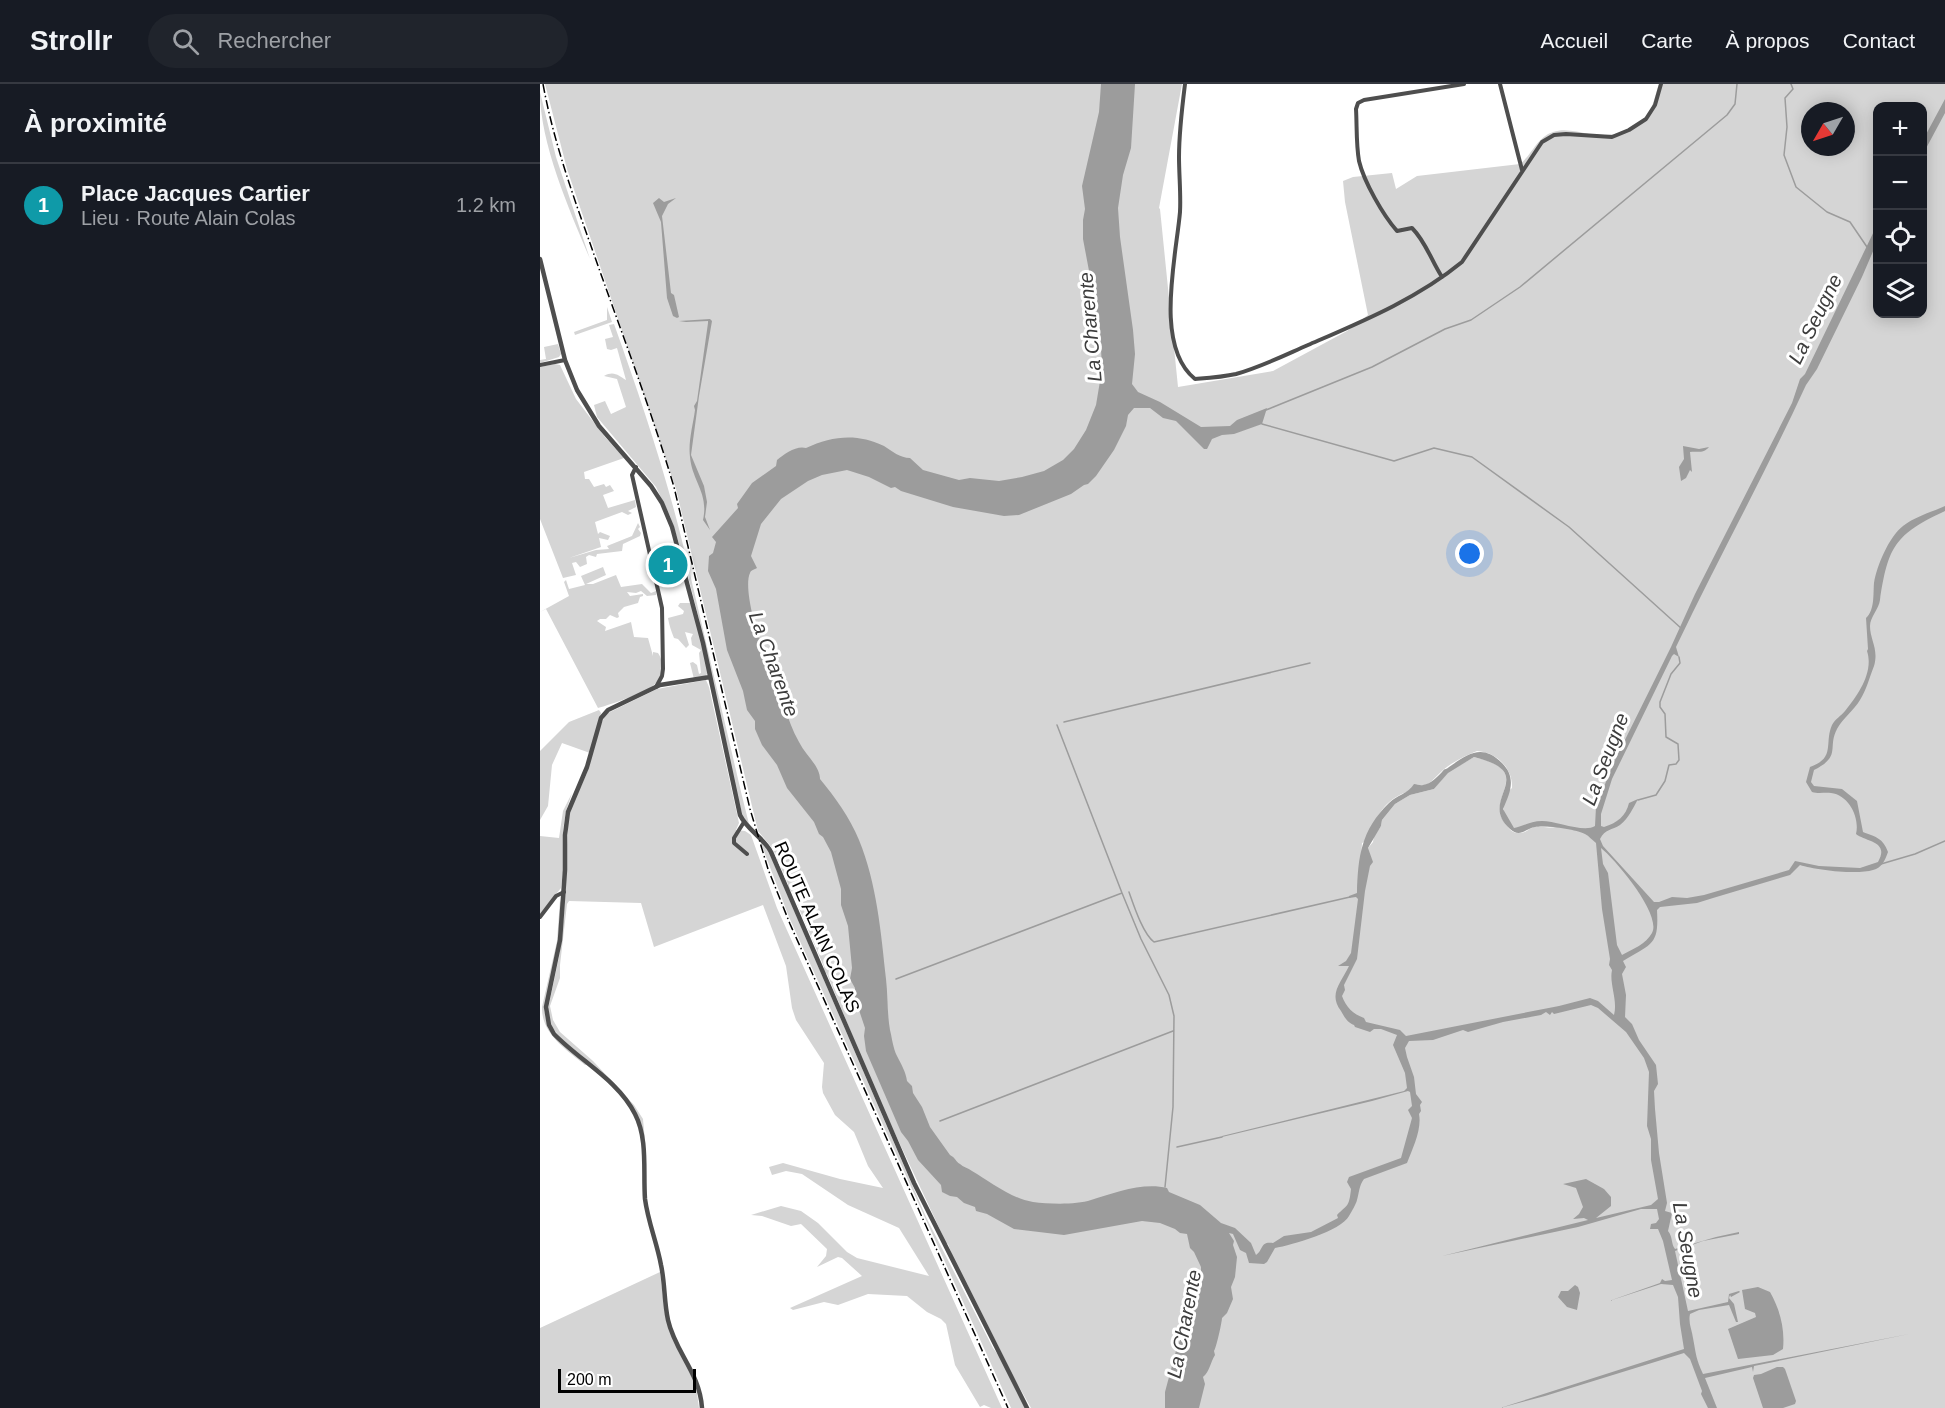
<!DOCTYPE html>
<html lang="fr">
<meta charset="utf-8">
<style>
:root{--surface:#171b24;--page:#20242c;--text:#f1f3f6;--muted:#9ea1a6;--line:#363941;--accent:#8c9099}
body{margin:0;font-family:Arial,sans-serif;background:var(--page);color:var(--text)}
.controls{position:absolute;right:18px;top:18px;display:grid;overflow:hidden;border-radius:12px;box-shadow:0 3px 15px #0003}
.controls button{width:54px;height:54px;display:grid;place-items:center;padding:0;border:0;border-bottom:2px solid var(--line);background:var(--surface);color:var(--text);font:30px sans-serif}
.compass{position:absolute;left:1261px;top:18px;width:54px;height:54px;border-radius:50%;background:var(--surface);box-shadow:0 3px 15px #0003;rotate:231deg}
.scale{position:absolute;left:18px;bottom:15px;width:138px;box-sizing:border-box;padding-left:6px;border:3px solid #000;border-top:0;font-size:16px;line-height:21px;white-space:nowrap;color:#000;-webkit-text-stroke:4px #fff;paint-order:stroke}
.you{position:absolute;left:930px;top:470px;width:21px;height:21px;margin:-15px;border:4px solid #fff;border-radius:50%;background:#1a73e8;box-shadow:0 0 0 9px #1a73e833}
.badge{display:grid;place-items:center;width:39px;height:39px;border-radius:50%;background:var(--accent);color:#fff;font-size:20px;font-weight:700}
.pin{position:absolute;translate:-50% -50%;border:3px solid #fff;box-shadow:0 2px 6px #0006}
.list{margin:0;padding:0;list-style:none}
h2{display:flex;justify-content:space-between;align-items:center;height:78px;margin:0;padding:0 24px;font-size:26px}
h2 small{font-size:20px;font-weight:400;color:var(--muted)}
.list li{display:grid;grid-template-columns:39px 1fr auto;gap:18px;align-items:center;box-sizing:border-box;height:84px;padding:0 24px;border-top:2px solid var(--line)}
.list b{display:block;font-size:22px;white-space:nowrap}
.list p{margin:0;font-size:20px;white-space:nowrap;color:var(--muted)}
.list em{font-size:20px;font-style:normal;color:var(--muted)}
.icon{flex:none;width:33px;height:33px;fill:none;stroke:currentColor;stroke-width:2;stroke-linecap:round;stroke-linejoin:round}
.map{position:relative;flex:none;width:1405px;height:1324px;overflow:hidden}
header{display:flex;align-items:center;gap:36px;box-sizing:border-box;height:84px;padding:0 30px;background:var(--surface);border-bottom:2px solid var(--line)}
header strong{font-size:28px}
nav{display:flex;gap:33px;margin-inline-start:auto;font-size:21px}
.search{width:420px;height:54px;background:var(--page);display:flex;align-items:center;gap:15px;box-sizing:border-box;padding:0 21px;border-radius:33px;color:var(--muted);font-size:22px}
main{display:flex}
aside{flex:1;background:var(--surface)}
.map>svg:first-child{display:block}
.green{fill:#d5d5d5;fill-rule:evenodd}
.water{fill:#9c9c9c;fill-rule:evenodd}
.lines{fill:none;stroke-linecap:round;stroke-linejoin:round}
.stream{stroke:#9c9c9c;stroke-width:1.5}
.minor{stroke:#4e4e4e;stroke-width:4}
.tertiary{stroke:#4e4e4e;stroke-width:4.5}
.rail{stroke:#000;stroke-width:1.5;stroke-dasharray:9 3 1.5 3;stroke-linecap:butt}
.labels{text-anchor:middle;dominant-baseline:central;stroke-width:6;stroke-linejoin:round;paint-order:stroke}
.street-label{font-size:18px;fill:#000;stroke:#fff}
.water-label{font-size:20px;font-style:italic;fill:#3d3d3d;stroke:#fff}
</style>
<header>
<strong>Strollr</strong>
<div class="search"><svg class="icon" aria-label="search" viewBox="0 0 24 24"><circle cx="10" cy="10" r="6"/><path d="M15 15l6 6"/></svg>Rechercher</div>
<nav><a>Accueil</a><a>Carte</a><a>À propos</a><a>Contact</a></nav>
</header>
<main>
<aside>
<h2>À proximité<small></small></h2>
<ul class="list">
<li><span class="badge" style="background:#0f9aa8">1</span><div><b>Place Jacques Cartier</b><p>Lieu · Route Alain Colas</p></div><em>1.2 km</em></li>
</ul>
</aside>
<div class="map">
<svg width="1405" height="1324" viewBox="0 0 1405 1324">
<rect width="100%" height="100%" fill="#fff"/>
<path class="green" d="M 5,0 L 642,0 L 619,124 L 620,125 L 638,303 L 733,287 L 807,247 L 828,231 L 805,118 L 803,97 L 813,93 L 852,89 L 856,105 L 877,92 L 980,80 C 992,71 997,53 1013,48 C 1025,44 1037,48 1049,50 C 1069,54 1096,48 1108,30 C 1114,21 1115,10 1119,0 L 1405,0 L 1405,1324 L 654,1324 L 656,1299 L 686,1185 L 681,1146 L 636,1324 L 491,1324 L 473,1292 L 476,1307 L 486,1324 L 471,1324 L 249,833 L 220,757 L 228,766 L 386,1133 L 453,1264 L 471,1288 L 427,1200 L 424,1199 L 423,1192 L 417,1184 L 408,1160 L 404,1159 L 403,1152 L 336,1009 L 287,890 L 284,888 L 284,883 L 252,808 L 248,804 L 248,800 L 233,765 L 218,747 L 136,405 L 27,85 ZM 1338,22 L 1382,22 L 1382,230 L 1338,230 ZM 1270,27 L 1306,27 L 1306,63 L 1270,63 ZM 937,667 C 956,668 973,684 972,704 C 958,715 963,731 970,744 L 981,746 L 994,741 L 1018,744 C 1010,744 1002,742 995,743 C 988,744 986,750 978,749 C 973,749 970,746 967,742 C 941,714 999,688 934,673 L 908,688 L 894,705 L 870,711 L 855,720 L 842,736 L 841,742 L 834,752 L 833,758 L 828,764 L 827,777 L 821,777 L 822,759 L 829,756 C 833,739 841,721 858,712 C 864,708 869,709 873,702 C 890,703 891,697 902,687 C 912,678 925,672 937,667 Z
M 0,8 L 16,73 L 50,175 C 30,127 0,60 0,8 Z
M 67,223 L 72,238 L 35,251 L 34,248 L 67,236 Z
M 74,240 C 103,321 130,402 149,486 L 148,487 L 130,432 L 116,403 L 57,333 L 54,321 L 65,317 L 71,330 L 86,323 L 77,295 L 64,292 C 74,286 79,292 86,296 L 77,264 L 71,266 L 67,265 L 65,255 L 73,253 L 69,241 Z
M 18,260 L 21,270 L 19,273 L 0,279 L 0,276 L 6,275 L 4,263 Z
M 15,280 L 20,281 L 36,315 L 65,353 L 84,374 L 44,388 L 45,395 L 49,395 L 54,403 L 64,400 L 66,403 L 70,401 L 74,407 L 63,411 L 68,424 L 95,416 L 96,423 L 88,427 L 92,429 L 88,431 L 82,428 L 55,438 L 58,450 L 60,448 L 70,452 L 68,456 L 59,454 L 61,463 L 29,474 L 56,466 L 69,465 L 67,462 L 92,452 L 98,439 L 100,443 L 98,445 L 101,449 L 100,452 L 83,460 L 82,467 L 57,470 L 56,473 L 49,471 L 46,473 L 47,480 L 40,483 L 36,478 L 32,479 L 36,491 L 23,494 L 0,435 L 0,283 Z
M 63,483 L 66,491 L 46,500 L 53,500 L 76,491 L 81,503 L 102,500 L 111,509 L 116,507 L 116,511 L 107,512 L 101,507 L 96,509 L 87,508 L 90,512 L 103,510 L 103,512 L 100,513 L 98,519 L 84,523 L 78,529 L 79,533 L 77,534 L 70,531 L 66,535 L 60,535 L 57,537 L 66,543 L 65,547 L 91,538 L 94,553 L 108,554 L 113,572 L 113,568 L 118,569 C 124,577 123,593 115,600 C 107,608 70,621 58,624 L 6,525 L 0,528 L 29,512 L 24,498 L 26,496 L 29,505 L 45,501 L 41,492 Z
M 150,490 L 202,712 L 209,740 L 203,733 L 199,718 L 167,590 L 165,593 L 154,595 L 150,579 L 153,578 L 157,581 L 159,590 L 161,589 L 159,569 L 161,566 L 152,561 L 151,554 L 153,550 L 145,548 L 149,561 L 146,564 L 138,555 L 134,554 C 131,547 129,540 128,534 L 143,530 L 144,527 L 138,522 L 140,519 L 150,519 L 160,539 L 149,496 Z
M 166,596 L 169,603 L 199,739 L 196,746 L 205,747 L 211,751 L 237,824 L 462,1324 L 451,1324 L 444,1321 L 440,1323 L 415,1281 L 406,1240 L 401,1235 L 387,1228 L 367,1212 L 328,1210 L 298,1221 L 284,1218 L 253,1226 L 250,1224 L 322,1192 L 302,1174 L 298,1173 L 277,1183 L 286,1172 L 287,1165 L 261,1140 L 251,1142 L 222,1132 L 211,1131 L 241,1122 L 261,1127 L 278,1139 L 307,1168 L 317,1174 L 389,1192 L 359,1144 L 308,1121 L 262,1090 L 246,1087 L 232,1091 L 229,1083 L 243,1079 L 300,1095 L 343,1104 L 328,1082 L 314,1048 L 295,1031 L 283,1009 L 282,1003 L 284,979 L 256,936 L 252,924 L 246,882 L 223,821 L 114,863 L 101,819 L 29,817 L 27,820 L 20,881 L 20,894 L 10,922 L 13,936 L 20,948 L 53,977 L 94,1021 L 103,1035 L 105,1057 L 101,1040 L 89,1017 L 65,991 L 23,957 L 11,942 L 8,925 L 19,873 L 24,830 L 28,738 L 31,724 L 47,689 L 60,642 L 66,630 L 117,605 Z
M 59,626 L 61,629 L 50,669 L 22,659 L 12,681 L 8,722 L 0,736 L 0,667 L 29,638 Z
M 32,709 L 26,727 L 23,746 L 24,781 L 21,804 L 0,830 L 0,752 L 19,754 L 23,727 Z
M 20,816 L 21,819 L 18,857 L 4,925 L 8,944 L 47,981 L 45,981 C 27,966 1,950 2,923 L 17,857 Z
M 120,1188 L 125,1230 L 156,1301 L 159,1324 L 0,1324 L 0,1244 Z"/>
<path class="water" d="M 561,0 L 595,0 L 591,64 L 583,91 L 578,124 L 580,153 L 593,246 L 595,270 L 592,300 L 598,308 L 620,318 L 661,343 L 690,342 L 697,336 L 727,324 L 722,340 L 694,350 L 682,351 L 672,355 L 667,365 L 664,365 L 636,337 L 623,334 L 610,324 L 594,324 L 588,331 L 586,342 L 574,366 L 556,392 L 548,400 L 544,401 L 531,410 L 479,431 L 464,432 L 413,423 L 361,407 L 355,403 L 351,404 L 329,393 L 307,386 L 282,391 L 268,397 L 241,415 L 221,440 L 211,472 L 217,484 C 213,486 211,486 210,489 C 204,502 214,540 219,553 C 222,563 229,572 233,583 C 241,608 246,635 259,658 C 266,672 280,682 280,695 C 295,713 310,734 319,756 C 337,800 341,849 346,895 C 348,912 347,929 350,946 C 352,954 353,964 357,972 C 361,980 366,988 367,997 L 372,1002 L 373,1009 L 382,1023 L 390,1043 L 410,1071 C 416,1074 415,1077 420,1080 C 423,1083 428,1084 432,1087 C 449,1097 472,1115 493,1118 C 509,1120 536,1121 551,1116 C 574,1109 603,1098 627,1104 L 629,1108 L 660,1121 L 681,1139 L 695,1144 L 711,1159 L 716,1171 C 724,1165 720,1157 733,1159 L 744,1152 L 771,1148 L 798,1134 L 797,1131 C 808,1120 809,1123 811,1105 L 807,1098 L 809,1093 L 861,1074 L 872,1034 L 868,1026 L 872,1022 L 870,1008 L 868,1007 L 832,1017 L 682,1053 L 682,1052 L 864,1007 L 867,1004 L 865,989 L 853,961 L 857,951 L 841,945 L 834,945 L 830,948 L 815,943 L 814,941 C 807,938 805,934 801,927 C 788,910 801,899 809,882 L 798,882 L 806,877 L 811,869 L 818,815 L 816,813 L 809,814 L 809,812 L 817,809 C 818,773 821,746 849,719 C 857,711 868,710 874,700 C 877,700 880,702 883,701 C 891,700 897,693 902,688 C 906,683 904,687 909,683 C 928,670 942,659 962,679 C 977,694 970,709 963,725 L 974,744 C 984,742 991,737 1002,737 C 1016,737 1044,749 1055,742 L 1056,723 L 1073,680 L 1131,563 L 1155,510 L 1252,319 L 1260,295 L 1265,290 L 1337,141 L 1337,158 L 1322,193 L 1277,285 L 1266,301 C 1225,390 1178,475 1136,563 L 1139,573 L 1134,570 L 1132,572 L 1072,695 L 1061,730 L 1061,742 L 1064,743 C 1077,739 1086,732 1089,719 L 1098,715 C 1093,724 1089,734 1080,741 C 1072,746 1065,745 1060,755 L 1063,762 L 1114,818 L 1119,818 L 1132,813 L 1147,814 L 1164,811 L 1249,786 L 1255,777 L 1279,782 L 1320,784 L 1338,778 C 1350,757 1326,758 1316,750 C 1320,734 1309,711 1291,709 C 1285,708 1279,710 1272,708 L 1266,698 L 1270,683 C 1296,674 1284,659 1292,641 C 1295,635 1301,632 1305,627 C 1318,611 1334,588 1327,567 L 1328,565 L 1326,534 C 1335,526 1333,510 1334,499 C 1337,481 1349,453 1363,442 C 1374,433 1392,428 1405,422 L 1405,427 C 1355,450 1348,463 1340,516 C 1339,525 1330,533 1330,542 C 1330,556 1339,565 1334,582 C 1330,592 1326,607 1320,616 C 1314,626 1303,634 1297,645 C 1287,664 1302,672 1274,686 L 1271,698 L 1274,702 L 1302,705 L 1317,717 L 1323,748 C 1336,753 1343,754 1348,768 C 1345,776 1342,784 1333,786 C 1317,791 1275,786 1260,781 L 1250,791 L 1173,814 L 1157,819 L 1120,823 L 1117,826 C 1119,862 1112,859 1083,877 L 1086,883 L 1082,890 L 1086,911 L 1085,933 L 1092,940 L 1099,956 L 1116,981 L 1118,1000 L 1114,1007 L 1115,1025 L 1119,1069 L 1127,1119 L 1125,1127 L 1132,1129 L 1128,1147 C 1133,1153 1131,1160 1135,1165 L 1176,1153 L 1199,1148 L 1199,1150 L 1163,1157 L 1135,1167 L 1148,1227 L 1188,1218 L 1189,1210 L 1199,1207 L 1200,1208 L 1191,1213 L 1190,1211 L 1189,1214 L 1194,1220 L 1198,1238 L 1196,1238 L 1189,1221 L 1159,1226 L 1150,1230 C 1148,1239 1152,1246 1153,1254 C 1156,1270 1156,1275 1163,1290 L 1369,1250 L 1214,1282 L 1213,1288 L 1212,1283 L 1165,1294 L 1177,1324 L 1168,1324 L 1161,1310 L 1162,1307 L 1150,1275 L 1144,1269 L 1005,1312 L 960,1324 L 1144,1265 L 1140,1240 L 1138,1213 L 1133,1201 L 1121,1200 L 1069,1217 L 1120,1199 L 1122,1195 L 1125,1197 L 1132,1196 L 1123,1157 L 1118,1145 L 1110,1145 L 1111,1140 L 1116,1139 L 1119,1135 L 1117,1125 L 1101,1125 L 1038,1143 L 902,1172 L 1048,1136 L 1044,1134 L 1033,1135 L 1039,1130 L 1043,1123 L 1036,1104 L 1023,1100 L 1046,1095 L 1064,1105 L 1071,1113 L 1071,1122 L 1056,1134 L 1111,1121 L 1118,1115 L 1111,1076 L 1111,1055 L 1107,1042 L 1109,988 L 1104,974 L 1086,948 L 1058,924 L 1051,921 L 1014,930 L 1012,928 L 1010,931 L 1006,928 L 1001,931 L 963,938 L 928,948 L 923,946 L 893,956 L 869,957 L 865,964 L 867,973 L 874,993 L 876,1010 L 882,1018 L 880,1021 L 881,1027 L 879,1030 C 882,1045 873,1064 867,1079 L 824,1095 C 819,1101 819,1110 817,1116 C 816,1120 812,1127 809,1132 C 801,1147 752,1161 735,1164 L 727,1178 L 724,1180 L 709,1179 L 706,1169 L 700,1166 L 693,1150 L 689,1149 L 694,1157 L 693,1161 L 697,1173 L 695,1193 L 691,1203 L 693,1215 L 687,1229 L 682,1234 C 682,1238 676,1265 674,1267 L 675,1271 C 670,1279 670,1287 663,1293 L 665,1300 L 659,1324 L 625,1324 L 625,1308 L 637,1263 L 656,1221 L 661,1190 L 661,1183 L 654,1168 L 650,1164 L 647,1150 L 640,1149 L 635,1145 L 620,1139 L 602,1137 L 524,1151 L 474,1145 L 447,1130 L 436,1127 L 435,1123 L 424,1119 L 417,1113 L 410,1112 L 402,1108 L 401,1101 L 378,1076 L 368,1057 L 361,1048 L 326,967 L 324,952 L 325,944 L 315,914 L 315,904 L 310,895 L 312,884 L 308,842 L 301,821 L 301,805 L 291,768 L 283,753 L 279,750 L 274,738 L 247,704 L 237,681 L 222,661 L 215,645 L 215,637 L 207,626 L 203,607 L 187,566 L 176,505 L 168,487 L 169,472 L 173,469 L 176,458 L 172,453 L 198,424 L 197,420 L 212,399 L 236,382 L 237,376 C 244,370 257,361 266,364 C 292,352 317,349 344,362 C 352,367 360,374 370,374 L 383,386 L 419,396 L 430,394 L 459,397 L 482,393 L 504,387 L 523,376 L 534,365 L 546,346 L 556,321 L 562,285 L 560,245 L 543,155 L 543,136 L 545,125 L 542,102 L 559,28 ZM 934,673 C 1002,690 936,715 970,745 C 980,754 985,745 995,743 C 1005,741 1035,745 1045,750 C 1049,752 1052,756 1056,759 L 1062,825 L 1070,875 L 1069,881 L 1072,886 C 1069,900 1078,916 1074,931 L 1058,917 L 1050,914 L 1019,922 L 866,952 L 860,946 L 826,938 L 824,934 C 813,930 806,923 802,912 L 805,906 L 804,901 L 817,875 L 825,807 L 830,782 L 833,778 L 828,764 L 841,742 L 842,736 L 855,720 L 870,711 L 894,705 L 908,689 ZM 1061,764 C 1076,776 1122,831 1112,849 C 1106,860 1093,865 1082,871 L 1077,861 L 1068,789 L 1063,780 Z
M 1405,15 L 1405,29 L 1383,70 L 1383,56 Z
M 119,114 L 124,118 L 136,114 L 128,120 L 122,132 L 131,209 L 134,211 L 139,233 L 137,234 L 133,232 L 127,214 L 121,138 L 113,119 Z
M 170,235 L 172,237 L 159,312 L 151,371 L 164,402 L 167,418 L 165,433 L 170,446 L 163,436 C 169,409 152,397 150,373 C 148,358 153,341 155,326 L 154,322 L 157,317 L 168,239 L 168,237 L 146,238 L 139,237 Z
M 1143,362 L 1159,365 L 1169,363 C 1163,370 1158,367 1150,368 L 1152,388 L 1150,386 L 1146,394 L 1141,397 L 1139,383 L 1144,375 Z
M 1035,1201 L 1038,1203 L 1040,1209 L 1037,1226 L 1027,1223 L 1018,1213 L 1021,1207 L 1028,1207 Z
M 1218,1203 L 1230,1208 C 1240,1226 1245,1244 1243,1265 L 1233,1271 L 1198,1275 L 1188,1245 L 1216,1233 L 1215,1229 L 1205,1225 L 1202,1206 Z
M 1237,1283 L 1243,1283 L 1245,1285 L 1256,1317 L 1255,1320 L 1243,1324 L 1223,1324 L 1213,1294 L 1214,1291 L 1221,1290 Z"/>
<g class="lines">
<path class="stream" d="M 1251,0 L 1253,5 L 1245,14 L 1247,43 L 1244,71 L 1256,103 L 1287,128 L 1310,138 L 1327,163
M 726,326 L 832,283 L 905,245 L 931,236 L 980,203 L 1187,31 L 1195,20 L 1197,0
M 722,340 L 854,377 L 894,364 L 932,373 L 1029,443 L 1142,545
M 524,638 L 770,579
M 517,641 L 582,809 L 601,855 L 629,911 L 634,932 L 633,1023 L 625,1103
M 1098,716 L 1116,711 L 1125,697 L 1129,681 L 1136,680 L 1139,676 L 1138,660 L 1126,653 L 1125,630 L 1120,623 L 1120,618 L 1131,590 L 1140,579 L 1139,573
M 1341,780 L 1375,770 L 1405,757
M 589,808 C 594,822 603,850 614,858 L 810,813
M 356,895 L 582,809
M 400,1037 L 633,947
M 637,1063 L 682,1053"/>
<path class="minor" d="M 645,0 C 642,24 639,49 639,73 C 639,91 641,110 640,128 C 636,174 614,262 655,295 C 668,294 683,293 696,290 C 721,283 745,271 768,261 C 821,238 877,215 922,178 L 1002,58 L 1014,51 L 1026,50 L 1072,53 L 1089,46 L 1106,35 L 1115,21 L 1121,0
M 960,0 L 982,86
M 902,193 C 891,176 886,158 872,144 L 857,147 C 843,131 824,98 819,77 C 816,60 817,42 816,25 L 818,19 L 824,16 L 924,0
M 0,281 L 25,276
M 96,383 L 92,391 L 122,524 L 123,585 L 122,592 L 116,603
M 204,738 L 194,754 L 194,759 L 207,770
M 0,833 L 16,812 L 24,808"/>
<path class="tertiary" d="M 0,175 L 25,276 L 37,306 L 59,342 L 111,402 L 122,419 L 132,443 L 163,559 L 200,731 C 207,746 223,753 231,768 L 374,1099 L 487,1324
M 162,1324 C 160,1289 135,1268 128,1236 C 124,1218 125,1199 121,1181 C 117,1159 108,1138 105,1115 C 103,1087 108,1055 95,1030 C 78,996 40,977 14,950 L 9,941 L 6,923 L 20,856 L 25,786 L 25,751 L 28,728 L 47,683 L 61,634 L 68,626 L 120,601 L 170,593"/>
<path class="rail" d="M 3,0 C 13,55 32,109 51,162 C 79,242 110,322 134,403 L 210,725 L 228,785 L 250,840 L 468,1324"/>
</g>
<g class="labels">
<g class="street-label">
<text transform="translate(277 843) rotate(66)">ROUTE ALAIN COLAS</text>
</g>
<g class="water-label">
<text transform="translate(1275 235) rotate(-64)">La Seugne</text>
<text transform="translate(550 243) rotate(-95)">La Charente</text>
<text transform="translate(234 580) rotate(70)">La Charente</text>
<text transform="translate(1065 675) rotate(-69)">La Seugne</text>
<text transform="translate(1148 1166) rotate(80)">La Seugne</text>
<text transform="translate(644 1240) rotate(-79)">La Charente</text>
</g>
</g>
</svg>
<div class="controls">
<button>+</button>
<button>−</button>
<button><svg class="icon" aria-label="locate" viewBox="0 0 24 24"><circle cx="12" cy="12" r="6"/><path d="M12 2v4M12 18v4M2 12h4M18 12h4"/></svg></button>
<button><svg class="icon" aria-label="layers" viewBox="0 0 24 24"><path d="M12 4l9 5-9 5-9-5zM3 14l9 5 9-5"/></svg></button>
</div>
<svg class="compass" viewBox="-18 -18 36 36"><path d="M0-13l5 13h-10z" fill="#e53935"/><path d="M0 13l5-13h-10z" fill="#9ea1a6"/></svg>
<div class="scale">200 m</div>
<div class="you"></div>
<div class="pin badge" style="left:128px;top:481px;background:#0f9aa8">1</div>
</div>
</main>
